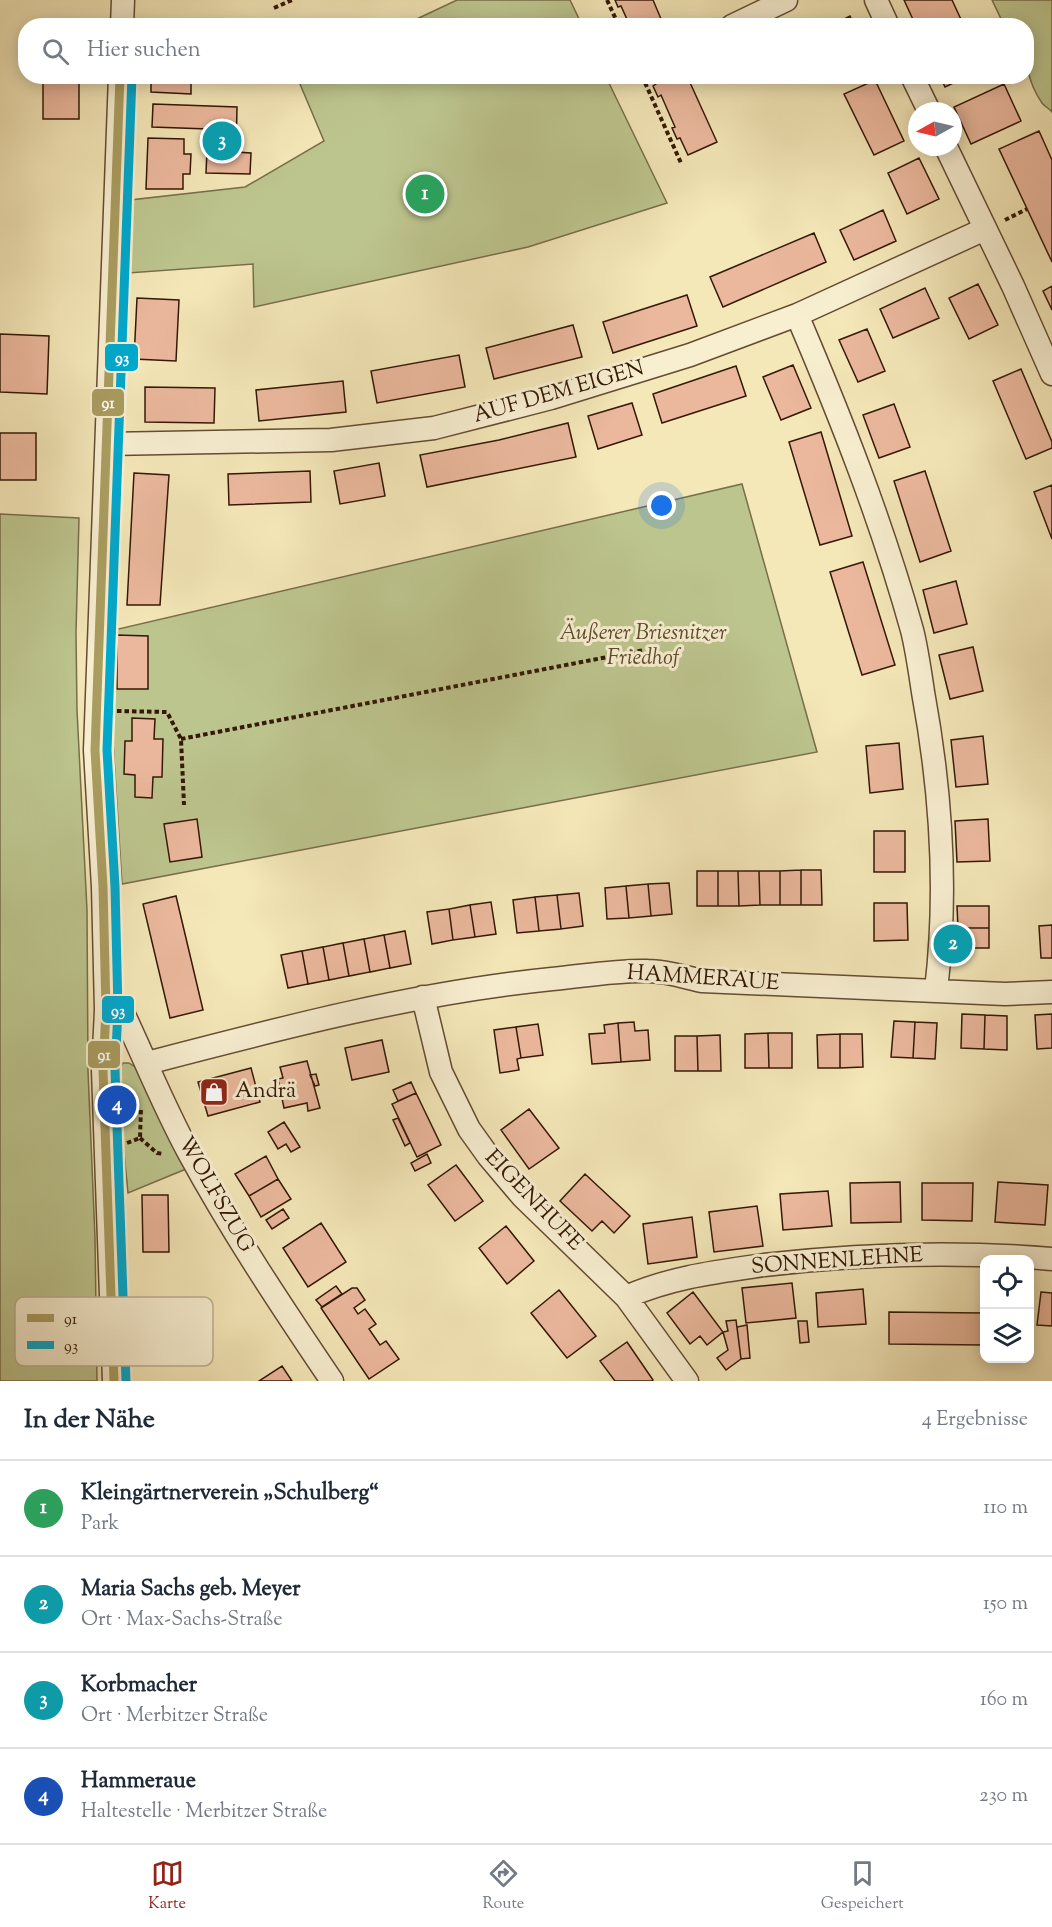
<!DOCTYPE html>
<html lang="de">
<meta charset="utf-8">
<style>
:root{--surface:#fff;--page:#f6f6f7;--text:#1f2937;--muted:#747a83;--line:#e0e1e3;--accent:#8f2418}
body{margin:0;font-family:"Sorts Mill Goudy",serif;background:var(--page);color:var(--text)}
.controls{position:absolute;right:18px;bottom:18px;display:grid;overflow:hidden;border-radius:12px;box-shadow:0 3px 15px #0003}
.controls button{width:54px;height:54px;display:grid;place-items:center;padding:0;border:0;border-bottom:2px solid var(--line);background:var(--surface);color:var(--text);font:30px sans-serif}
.compass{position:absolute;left:908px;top:102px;width:54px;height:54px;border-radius:50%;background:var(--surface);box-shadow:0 3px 15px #0003;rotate:262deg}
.you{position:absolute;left:662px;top:506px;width:21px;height:21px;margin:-15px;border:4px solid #fff;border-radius:50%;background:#1a73e8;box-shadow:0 0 0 9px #1a73e833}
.badge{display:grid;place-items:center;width:39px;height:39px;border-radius:50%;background:var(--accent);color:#fff;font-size:20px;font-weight:700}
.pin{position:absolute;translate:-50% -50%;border:3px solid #fff;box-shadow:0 2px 6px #0006}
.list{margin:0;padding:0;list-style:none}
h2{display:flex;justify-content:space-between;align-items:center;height:78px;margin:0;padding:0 24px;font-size:26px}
h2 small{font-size:20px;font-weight:400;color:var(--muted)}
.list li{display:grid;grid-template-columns:39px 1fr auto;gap:18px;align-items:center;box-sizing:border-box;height:96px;padding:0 24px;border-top:2px solid var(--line)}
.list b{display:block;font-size:22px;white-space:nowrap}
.list p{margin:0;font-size:20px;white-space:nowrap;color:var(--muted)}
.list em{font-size:20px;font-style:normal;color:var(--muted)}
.icon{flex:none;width:33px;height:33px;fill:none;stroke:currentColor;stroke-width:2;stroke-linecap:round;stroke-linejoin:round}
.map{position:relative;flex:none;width:1052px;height:1381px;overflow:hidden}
.search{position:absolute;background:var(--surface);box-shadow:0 3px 15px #0003;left:18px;right:18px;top:18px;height:66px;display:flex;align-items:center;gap:15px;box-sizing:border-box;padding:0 21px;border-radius:24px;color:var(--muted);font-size:22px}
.sheet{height:462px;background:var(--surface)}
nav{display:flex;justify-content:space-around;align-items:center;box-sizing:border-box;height:84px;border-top:2px solid var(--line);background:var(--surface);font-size:16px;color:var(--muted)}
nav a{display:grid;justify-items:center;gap:3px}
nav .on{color:var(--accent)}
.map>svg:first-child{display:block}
.green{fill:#bdc58e;stroke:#786e4a;stroke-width:1.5}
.building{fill:#ebb89d;stroke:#341805;stroke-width:1.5}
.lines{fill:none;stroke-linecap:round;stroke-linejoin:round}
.street-casing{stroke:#644c32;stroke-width:25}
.path{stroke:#341805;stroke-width:4;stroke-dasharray:4.5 3;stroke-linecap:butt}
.street{stroke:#f8efd1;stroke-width:22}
.bus-1-casing{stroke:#f8efd1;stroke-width:14}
.bus-2-casing{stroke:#f8efd1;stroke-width:14}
.bus-1{stroke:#aa9d60;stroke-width:9}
.bus-2{stroke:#00a9ce;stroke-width:9}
.labels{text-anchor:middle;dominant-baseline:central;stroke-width:6;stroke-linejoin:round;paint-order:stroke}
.street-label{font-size:22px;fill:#341805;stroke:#f8efd1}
.park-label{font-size:22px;font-style:italic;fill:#5d4c2e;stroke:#f8efd1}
.poi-label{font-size:22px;fill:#341805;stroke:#f8efd1;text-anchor:start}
.key{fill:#f8efd1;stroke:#bdae94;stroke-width:1.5}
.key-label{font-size:16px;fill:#341805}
.line-badge{stroke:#f8efd1;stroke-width:2}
.badge-label{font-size:16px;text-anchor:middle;font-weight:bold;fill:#fff}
</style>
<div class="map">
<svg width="1052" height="1381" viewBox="0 0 1052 1381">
<rect width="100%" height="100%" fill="#f4e7b8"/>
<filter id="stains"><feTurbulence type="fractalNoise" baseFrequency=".00333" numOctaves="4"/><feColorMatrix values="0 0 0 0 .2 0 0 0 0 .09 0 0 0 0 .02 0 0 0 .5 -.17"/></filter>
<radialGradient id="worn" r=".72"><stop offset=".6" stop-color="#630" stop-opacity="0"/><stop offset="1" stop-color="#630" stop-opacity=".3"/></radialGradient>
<path class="green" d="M 457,0 L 570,0 L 582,25 L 404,25 Z
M 992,0 L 1052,0 L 1052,112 C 1049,108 1045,107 1042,103 C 1024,77 1026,56 1026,26 L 1004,25 Z
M 297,77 L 606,77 L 667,203 L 528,247 L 254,307 L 253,264 L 128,273 L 130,200 L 245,187 L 324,141 Z
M 742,484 L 817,752 L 122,884 L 113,742 L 114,630 Z
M 0,514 L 79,518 L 76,633 L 77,710 L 87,910 L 88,1071 L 95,1238 L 97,1381 L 0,1381 Z
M 123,1063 L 129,1063 L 135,1067 L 186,1169 L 128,1193 L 117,1081 L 119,1070 Z"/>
<path class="building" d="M 615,0 L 653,0 L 664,26 L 630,26 L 621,6 L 618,7 Z
M 904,0 L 952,0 L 964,26 L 916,26 Z
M 850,16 L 854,26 L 830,26 Z
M 43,76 L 79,76 L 79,119 L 43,119 Z
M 151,76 L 191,76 L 191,94 L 151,92 Z
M 653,76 L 687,76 L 717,142 L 688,155 L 680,138 L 677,139 L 672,128 L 675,127 L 661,95 L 658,97 L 653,86 L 656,84 Z
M 940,76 L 968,76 L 945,87 Z
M 875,80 L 904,141 L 874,155 L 844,94 Z
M 1004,84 L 1021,121 L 971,144 L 954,107 Z
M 153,104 L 237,107 L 236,152 L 251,153 L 250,174 L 206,173 L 208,129 L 152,127 Z
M 1039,131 L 1052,160 L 1052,262 L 999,149 Z
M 148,138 L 184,139 L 184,154 L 191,154 L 190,174 L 183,174 L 183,189 L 146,189 Z
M 919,158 L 939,199 L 907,214 L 888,173 Z
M 883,210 L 896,241 L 854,260 L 840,230 Z
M 814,233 L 826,262 L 723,307 L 710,277 Z
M 978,284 L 998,325 L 969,339 L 949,298 Z
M 1052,286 L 1052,310 L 1043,291 Z
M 925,288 L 939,318 L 893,338 L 880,309 Z
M 687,295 L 697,326 L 613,353 L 603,322 Z
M 137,298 L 179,300 L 176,361 L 134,359 Z
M 573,325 L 582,357 L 494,379 L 486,348 Z
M 867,329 L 885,371 L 858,382 L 839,340 Z
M 0,334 L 49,336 L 47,394 L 0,392 Z
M 459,355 L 465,387 L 377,403 L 371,371 Z
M 793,365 L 811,408 L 781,420 L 763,377 Z
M 736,366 L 746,396 L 662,423 L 653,394 Z
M 1021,369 L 1052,442 L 1052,448 L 1026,459 L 993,381 Z
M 343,381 L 346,412 L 259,421 L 256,390 Z
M 145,387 L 215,388 L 214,423 L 145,422 Z
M 632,403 L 642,435 L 598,449 L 588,416 Z
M 894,404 L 910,447 L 879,458 L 863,415 Z
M 568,423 L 576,457 L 427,487 L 420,455 L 499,440 Z
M 821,432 L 852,536 L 820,545 L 789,442 Z
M 0,433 L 36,433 L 36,480 L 0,480 Z
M 379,463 L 385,496 L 340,504 L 334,471 Z
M 310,471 L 311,502 L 229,505 L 228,474 Z
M 925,471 L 951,551 L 920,562 L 894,481 Z
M 134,473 L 169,475 L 160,605 L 127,605 Z
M 1052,485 L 1052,539 L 1034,492 Z
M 863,562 L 895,665 L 862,675 L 830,572 Z
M 956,581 L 967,624 L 934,633 L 923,590 Z
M 117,635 L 148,636 L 148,689 L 117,689 Z
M 973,647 L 983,691 L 950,699 L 939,655 Z
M 132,718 L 155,719 L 154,739 L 163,739 L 162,777 L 153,777 L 152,798 L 135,797 L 135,775 L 124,774 L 125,741 L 132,741 Z
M 983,736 L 988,784 L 956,787 L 951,740 Z
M 899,743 L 903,789 L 870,793 L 866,746 Z
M 197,819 L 202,857 L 170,862 L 164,824 Z
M 988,819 L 990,861 L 957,862 L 955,821 Z
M 874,831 L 905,831 L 905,872 L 874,872 Z
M 801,870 L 801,905 L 780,905 L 780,871 Z
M 801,870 L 821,870 L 822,905 L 801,905 Z
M 697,871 L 718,871 L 718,906 L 697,906 Z
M 718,871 L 738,871 L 739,906 L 718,906 Z
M 738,871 L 759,871 L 760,905 L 739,906 Z
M 759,871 L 780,871 L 780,905 L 760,905 Z
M 669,883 L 672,914 L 651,916 L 648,884 Z
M 648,884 L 651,916 L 629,918 L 626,886 Z
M 626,886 L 629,918 L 607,919 L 605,888 Z
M 579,893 L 583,926 L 561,929 L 557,895 Z
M 557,895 L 561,929 L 539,931 L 535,897 Z
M 176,896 L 203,1010 L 170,1018 L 143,904 Z
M 535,897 L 539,931 L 517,933 L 513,900 Z
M 491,902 L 496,934 L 475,937 L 470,905 Z
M 874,903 L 907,903 L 908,940 L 874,941 Z
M 470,905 L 475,937 L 453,940 L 449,909 Z
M 957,906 L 989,906 L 989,928 L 958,928 Z
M 449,909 L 453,940 L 432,944 L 427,912 Z
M 1052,925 L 1052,958 L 1041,958 L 1039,926 Z
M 958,928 L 989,928 L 989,948 L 958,948 Z
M 405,931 L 411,964 L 390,968 L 384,935 Z
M 384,935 L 390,968 L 370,972 L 364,939 Z
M 364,939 L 370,972 L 349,976 L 343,943 Z
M 343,943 L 349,976 L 329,980 L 323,947 Z
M 323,947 L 329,980 L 308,984 L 302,951 Z
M 302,951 L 308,984 L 288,988 L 281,955 Z
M 962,1014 L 985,1015 L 984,1049 L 961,1048 Z
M 1052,1014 L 1052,1048 L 1037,1049 L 1035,1015 Z
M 985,1015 L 1007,1016 L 1007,1050 L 984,1049 Z
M 894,1021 L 915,1022 L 913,1058 L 891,1057 Z
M 634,1022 L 635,1031 L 648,1030 L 650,1060 L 621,1062 L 618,1023 Z
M 915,1022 L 937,1023 L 935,1059 L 913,1058 Z
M 618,1023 L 621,1062 L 592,1064 L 589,1034 L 605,1033 L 604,1025 Z
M 538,1024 L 543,1055 L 521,1058 L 516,1027 Z
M 516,1027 L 521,1058 L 517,1059 L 519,1070 L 500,1073 L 494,1030 Z
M 768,1033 L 792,1033 L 792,1068 L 769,1068 Z
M 768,1033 L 769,1068 L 745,1068 L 745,1034 Z
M 840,1034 L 862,1034 L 863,1067 L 840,1068 Z
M 840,1034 L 840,1068 L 818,1068 L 817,1035 Z
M 720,1035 L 721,1071 L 698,1071 L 697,1036 Z
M 675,1036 L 697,1036 L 698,1071 L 675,1071 Z
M 382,1040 L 389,1072 L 352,1080 L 345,1048 Z
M 307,1061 L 320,1108 L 308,1111 L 307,1103 L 284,1108 L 278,1079 L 283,1078 L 280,1067 Z
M 251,1068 L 260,1102 L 208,1116 L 198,1082 Z
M 316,1074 L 319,1085 L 315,1086 L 310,1075 Z
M 411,1082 L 416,1093 L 398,1101 L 393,1090 Z
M 416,1093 L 441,1145 L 417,1157 L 392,1104 Z
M 529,1109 L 559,1148 L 529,1169 L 501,1130 Z
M 398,1118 L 410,1143 L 405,1146 L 393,1120 Z
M 284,1122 L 300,1147 L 291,1152 L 286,1144 L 278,1149 L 268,1132 Z
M 427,1154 L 431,1163 L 415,1171 L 411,1163 Z
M 266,1156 L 278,1179 L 249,1196 L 235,1174 Z
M 456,1165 L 483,1201 L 455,1221 L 428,1185 Z
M 585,1174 L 630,1216 L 614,1233 L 602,1221 L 592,1231 L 560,1201 Z
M 278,1179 L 291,1199 L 261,1217 L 249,1196 Z
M 900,1182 L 901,1222 L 851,1223 L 850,1183 Z
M 998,1182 L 1048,1185 L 1045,1225 L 995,1222 Z
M 922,1183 L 973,1183 L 972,1221 L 922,1220 Z
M 828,1191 L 832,1226 L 783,1230 L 780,1194 Z
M 142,1195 L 168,1195 L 169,1252 L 143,1252 Z
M 757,1206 L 763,1246 L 714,1252 L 709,1212 Z
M 283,1209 L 289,1218 L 272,1229 L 266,1220 Z
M 692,1217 L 697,1257 L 648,1264 L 643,1224 Z
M 321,1223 L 346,1262 L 308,1287 L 283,1248 Z
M 506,1226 L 534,1261 L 507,1284 L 479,1248 Z
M 792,1283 L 796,1318 L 746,1323 L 742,1288 Z
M 336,1286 L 342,1294 L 322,1307 L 316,1300 Z
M 352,1288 L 357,1288 L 365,1300 L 354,1308 L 358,1314 L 365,1309 L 376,1324 L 369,1329 L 380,1345 L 386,1341 L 399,1359 L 369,1379 L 321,1308 Z
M 863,1289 L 866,1324 L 818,1327 L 816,1293 Z
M 559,1290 L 596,1336 L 567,1358 L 531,1313 Z
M 693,1292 L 723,1332 L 707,1345 L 700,1336 L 690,1344 L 667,1313 Z
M 1041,1292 L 1052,1293 L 1052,1326 L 1037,1325 Z
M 889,1312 L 984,1313 L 984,1345 L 889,1344 Z
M 736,1320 L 741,1359 L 726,1370 L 717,1358 L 728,1350 L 723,1332 L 728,1331 L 726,1321 Z
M 798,1321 L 807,1321 L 809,1342 L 800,1343 Z
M 747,1325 L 750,1358 L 741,1359 L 737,1327 Z
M 627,1342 L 653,1380 L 652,1381 L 615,1381 L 600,1361 Z
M 282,1366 L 292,1381 L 259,1381 Z"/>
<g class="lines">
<g class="street-casing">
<path id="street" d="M 876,0 L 888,26
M 122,26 L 123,0
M 732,26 L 786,0
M 912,76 L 929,111
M 946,147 L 1013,286 L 1052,374
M 797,315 C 841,418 882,522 912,630 C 917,650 920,672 923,692 C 941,790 948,891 936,990
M 107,444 L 331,440 L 434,428 L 551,398 L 690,355 L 797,315 L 985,229
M 423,997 L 441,1072 L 469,1129 L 489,1157 L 522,1196 L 626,1297 L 687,1381
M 106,1010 L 125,1017 C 146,1062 165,1109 189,1153 C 232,1232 282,1307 332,1381
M 147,1063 C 281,1028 414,993 552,979 C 584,976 616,970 648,971 C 666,971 684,977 702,981 L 1005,994 L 1052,992
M 626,1297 C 672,1277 715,1272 764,1265 C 859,1254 957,1251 1052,1259
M 114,1381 L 103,1070 L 106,1010 L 103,887 L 95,750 L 120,76"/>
</g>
<path class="path" d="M 607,0 L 619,26
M 274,8 L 292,0
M 642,76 L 681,163
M 1005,220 L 1027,209
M 117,711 L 167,712 L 181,739 L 184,805
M 181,739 L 644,650
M 140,1138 L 157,1153 L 164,1154
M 127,1143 L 140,1138 L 141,1108"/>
<use href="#street" class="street"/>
<g class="bus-1-casing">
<path id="bus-1" d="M 114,1381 L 103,1070 L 106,1010 L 103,887 L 95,750 L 120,76"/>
</g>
<g class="bus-2-casing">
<path id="bus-2" d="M 126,1381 L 115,1070 L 118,1010 L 115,887 L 107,750 L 132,76"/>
</g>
<use href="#bus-1" class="bus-1"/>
<use href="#bus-2" class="bus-2"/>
</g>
<defs>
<g id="shop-square" transform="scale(1.5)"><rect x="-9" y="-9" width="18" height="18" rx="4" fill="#8f2418" stroke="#f8efd1"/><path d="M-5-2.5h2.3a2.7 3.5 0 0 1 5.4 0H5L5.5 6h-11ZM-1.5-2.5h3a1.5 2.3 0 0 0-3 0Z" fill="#fff"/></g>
</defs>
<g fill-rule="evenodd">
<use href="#shop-square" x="214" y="1092"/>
</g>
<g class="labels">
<g class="street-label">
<text transform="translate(559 393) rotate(-16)">AUF DEM EIGEN</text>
<text transform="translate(703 979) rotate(4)">HAMMERAUE</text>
<text transform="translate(215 1195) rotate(60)">WOLFSZUG</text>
<text transform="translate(533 1201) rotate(46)">EIGENHUFE</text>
<text transform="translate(837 1262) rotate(-4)">SONNENLEHNE</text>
</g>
<g class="park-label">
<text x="643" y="634">Äußerer Briesnitzer<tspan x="643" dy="25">Friedhof</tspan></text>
</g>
<g class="poi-label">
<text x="235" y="1092">Andrä</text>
</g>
</g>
<rect x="15" y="1297" width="198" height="69" rx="9" class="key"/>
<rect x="27" y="1314" width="27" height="8" fill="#aa9d60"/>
<rect x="27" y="1341" width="27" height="8" fill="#00a9ce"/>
<g class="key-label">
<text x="64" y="1324">91</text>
<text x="64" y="1351">93</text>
</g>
<g class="line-badge">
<rect x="104" y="343" width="35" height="29" rx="6" fill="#00a9ce"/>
<rect x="91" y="388" width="34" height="29" rx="6" fill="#aa9d60"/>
<rect x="101" y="995" width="34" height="29" rx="6" fill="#00a9ce"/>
<rect x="87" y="1040" width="34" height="29" rx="6" fill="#aa9d60"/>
</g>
<g class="badge-label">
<text x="122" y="363">93</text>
<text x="108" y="408">91</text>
<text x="118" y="1016">93</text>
<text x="104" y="1060">91</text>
</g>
<rect width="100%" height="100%" filter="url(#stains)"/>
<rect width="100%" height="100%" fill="url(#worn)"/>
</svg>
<div class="controls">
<button><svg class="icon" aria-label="locate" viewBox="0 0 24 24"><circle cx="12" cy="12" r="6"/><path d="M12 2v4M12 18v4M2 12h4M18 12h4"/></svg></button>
<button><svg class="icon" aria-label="layers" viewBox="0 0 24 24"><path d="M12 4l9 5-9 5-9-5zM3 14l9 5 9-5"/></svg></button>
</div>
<svg class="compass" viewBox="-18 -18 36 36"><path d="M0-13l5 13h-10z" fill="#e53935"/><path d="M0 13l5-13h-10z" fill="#747a83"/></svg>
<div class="you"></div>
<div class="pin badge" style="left:425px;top:194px;background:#2e9e5b">1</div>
<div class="pin badge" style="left:953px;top:944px;background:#0f9aa8">2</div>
<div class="pin badge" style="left:222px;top:141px;background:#0f9aa8">3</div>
<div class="pin badge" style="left:117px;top:1105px;background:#1a4fb4">4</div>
<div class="search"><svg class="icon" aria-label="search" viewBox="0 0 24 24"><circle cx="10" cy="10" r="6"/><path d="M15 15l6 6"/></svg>Hier suchen</div>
</div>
<section class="sheet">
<h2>In der Nähe<small>4 Ergebnisse</small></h2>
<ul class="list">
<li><span class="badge" style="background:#2e9e5b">1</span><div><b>Kleingärtnerverein „Schulberg“</b><p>Park</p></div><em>110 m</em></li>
<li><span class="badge" style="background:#0f9aa8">2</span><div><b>Maria Sachs geb. Meyer</b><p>Ort · Max-Sachs-Straße</p></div><em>150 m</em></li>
<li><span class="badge" style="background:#0f9aa8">3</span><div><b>Korbmacher</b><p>Ort · Merbitzer Straße</p></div><em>160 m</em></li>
<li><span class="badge" style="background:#1a4fb4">4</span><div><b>Hammeraue</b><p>Haltestelle · Merbitzer Straße</p></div><em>230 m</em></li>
</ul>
</section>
<nav>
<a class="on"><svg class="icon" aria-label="map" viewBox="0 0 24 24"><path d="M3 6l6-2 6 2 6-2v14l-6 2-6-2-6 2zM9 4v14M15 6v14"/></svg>Karte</a>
<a><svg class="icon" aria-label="directions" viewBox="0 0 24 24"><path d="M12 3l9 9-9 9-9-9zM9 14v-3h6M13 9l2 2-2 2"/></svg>Route</a>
<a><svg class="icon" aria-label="saved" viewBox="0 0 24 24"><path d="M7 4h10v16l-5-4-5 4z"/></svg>Gespeichert</a>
</nav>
